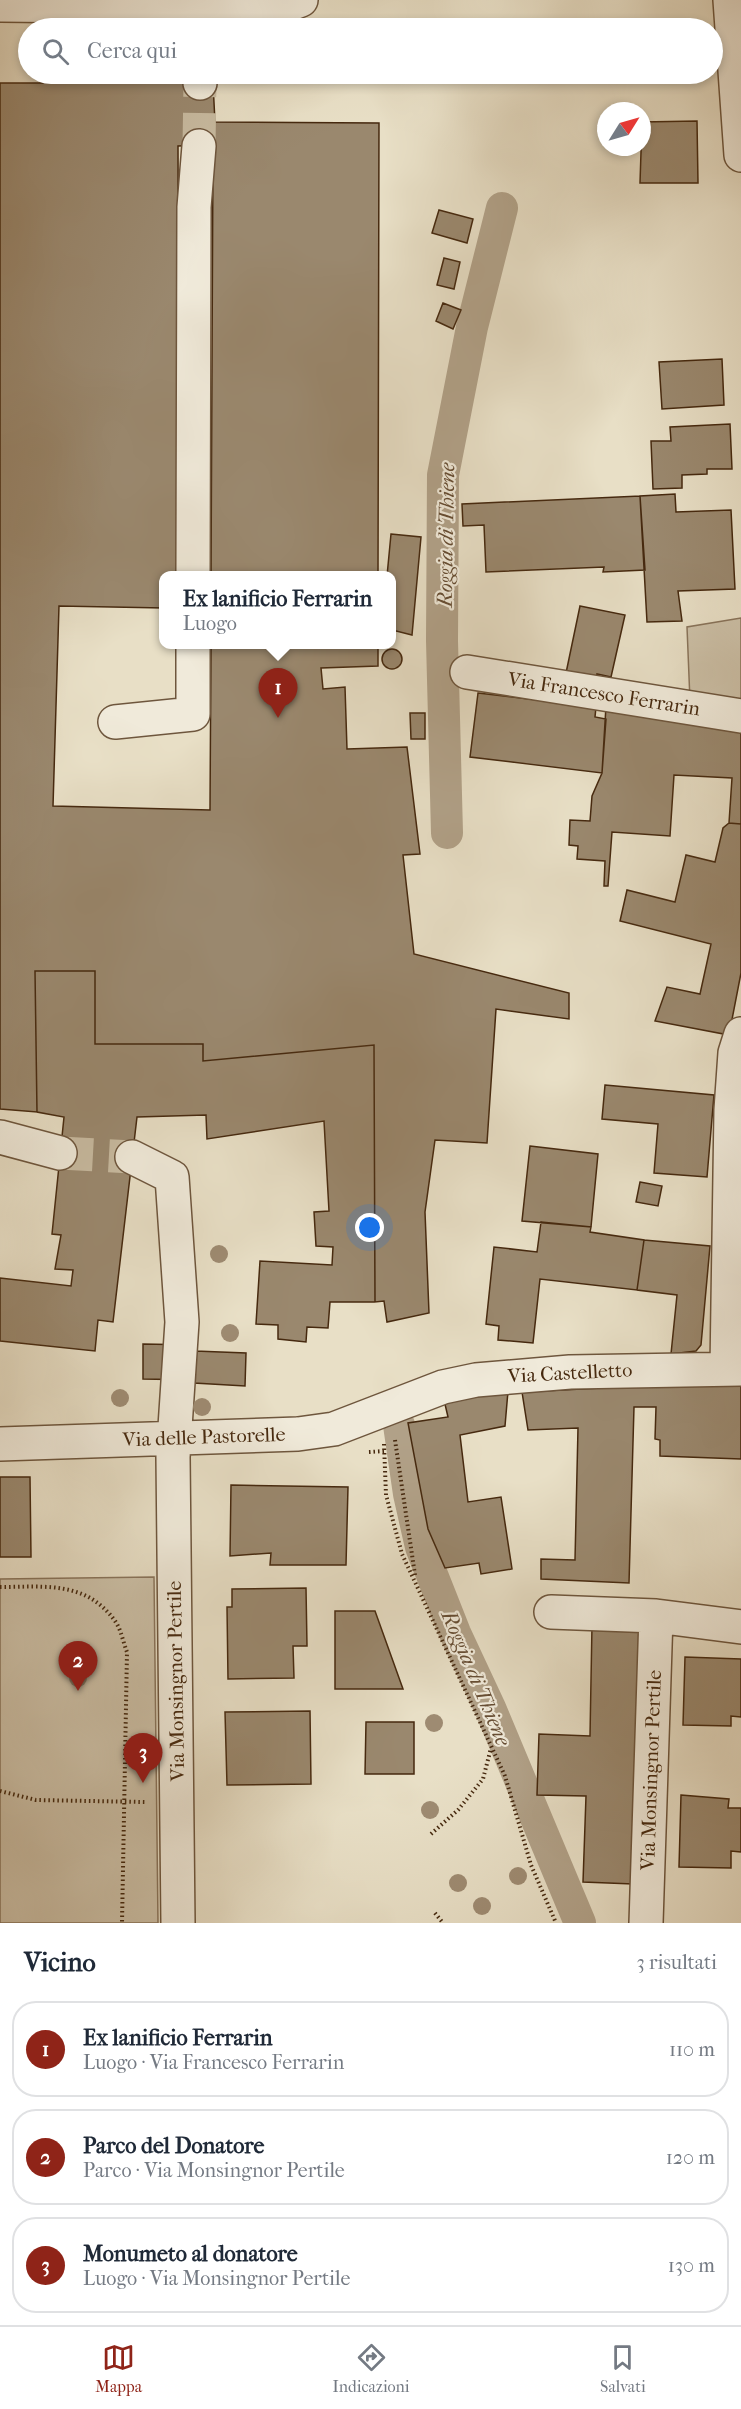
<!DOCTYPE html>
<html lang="it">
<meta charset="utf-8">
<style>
:root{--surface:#fff;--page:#f2f2f3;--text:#1f2937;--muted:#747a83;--line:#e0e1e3;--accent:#8f2418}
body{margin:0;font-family:"IM FELL French Canon",serif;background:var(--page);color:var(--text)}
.compass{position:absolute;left:597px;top:102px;width:54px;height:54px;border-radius:50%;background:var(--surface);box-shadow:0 3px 9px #0003;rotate:53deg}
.you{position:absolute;left:370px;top:1228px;width:21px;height:21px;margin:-15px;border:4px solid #fff;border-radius:50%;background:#1a73e8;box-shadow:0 0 0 9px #1a73e833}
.badge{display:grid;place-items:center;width:39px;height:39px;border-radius:50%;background:var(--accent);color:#fff;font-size:20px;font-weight:700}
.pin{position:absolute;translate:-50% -50px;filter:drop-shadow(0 2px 3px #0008)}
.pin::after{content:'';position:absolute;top:32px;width:21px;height:18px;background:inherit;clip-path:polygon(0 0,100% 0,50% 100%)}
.popup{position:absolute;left:159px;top:571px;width:237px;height:78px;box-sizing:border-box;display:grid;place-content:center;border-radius:12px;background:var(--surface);filter:drop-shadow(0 2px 4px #0005);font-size:20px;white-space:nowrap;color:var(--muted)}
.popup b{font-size:22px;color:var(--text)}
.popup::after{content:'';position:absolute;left:50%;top:100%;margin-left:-12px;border:12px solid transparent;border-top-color:var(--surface)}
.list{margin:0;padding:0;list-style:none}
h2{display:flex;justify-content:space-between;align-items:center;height:78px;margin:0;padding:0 24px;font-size:26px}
h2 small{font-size:20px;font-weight:400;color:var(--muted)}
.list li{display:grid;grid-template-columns:39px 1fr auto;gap:18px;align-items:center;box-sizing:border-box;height:96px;margin:0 12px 12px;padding:0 12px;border:2px solid var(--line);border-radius:24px}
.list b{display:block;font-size:22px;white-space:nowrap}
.list p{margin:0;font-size:20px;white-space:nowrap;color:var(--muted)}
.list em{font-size:20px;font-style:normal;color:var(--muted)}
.icon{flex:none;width:33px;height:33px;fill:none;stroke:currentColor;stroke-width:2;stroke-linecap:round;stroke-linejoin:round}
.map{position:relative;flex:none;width:741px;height:1923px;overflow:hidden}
.search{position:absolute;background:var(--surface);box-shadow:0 3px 9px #0003;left:18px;right:18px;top:18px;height:66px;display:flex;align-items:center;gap:15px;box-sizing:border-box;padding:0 21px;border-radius:33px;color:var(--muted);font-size:22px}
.sheet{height:402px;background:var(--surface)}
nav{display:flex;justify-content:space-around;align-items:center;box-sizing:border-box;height:84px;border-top:2px solid var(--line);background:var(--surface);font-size:16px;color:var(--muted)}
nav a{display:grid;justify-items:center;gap:3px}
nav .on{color:var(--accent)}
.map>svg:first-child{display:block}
.green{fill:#ccc0a7;stroke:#89745b;stroke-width:1.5}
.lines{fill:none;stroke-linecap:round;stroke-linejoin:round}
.canal{stroke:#b1a188;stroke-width:32}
.building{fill:#9a886e;stroke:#46290f;stroke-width:1.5}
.minor-tunnel{stroke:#c8bba1;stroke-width:33;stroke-dasharray:33 16;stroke-linecap:butt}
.minor-casing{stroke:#6e563d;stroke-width:36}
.path{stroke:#46290f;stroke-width:4;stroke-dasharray:1.5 3;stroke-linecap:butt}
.minor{stroke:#f0eada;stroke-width:33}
.tree{fill:#9e8b72}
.labels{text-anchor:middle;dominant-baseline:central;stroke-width:4.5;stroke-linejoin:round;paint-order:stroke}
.street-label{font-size:20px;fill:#46290f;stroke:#f0eada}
.water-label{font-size:21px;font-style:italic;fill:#664d33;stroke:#f0eada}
</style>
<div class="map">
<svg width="741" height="1923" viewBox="0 0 741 1923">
<rect width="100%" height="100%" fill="#e8dfc6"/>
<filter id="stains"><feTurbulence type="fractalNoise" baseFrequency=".00333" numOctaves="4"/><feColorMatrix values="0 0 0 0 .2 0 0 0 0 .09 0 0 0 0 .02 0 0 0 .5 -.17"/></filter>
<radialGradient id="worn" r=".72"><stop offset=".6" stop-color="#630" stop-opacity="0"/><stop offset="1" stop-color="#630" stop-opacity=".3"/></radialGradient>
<path class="green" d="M 741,618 L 741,712 L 690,701 L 687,627 Z
M 154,1577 L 158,1923 L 0,1923 L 0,1579 Z"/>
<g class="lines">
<path class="canal" d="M 447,833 L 442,641 L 443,475 L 472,327 L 502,208
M 399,1425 L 409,1494 L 421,1547 L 455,1633 L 490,1708 L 580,1923"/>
</g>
<path class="building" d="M 0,83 L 213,83 L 215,122 L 379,123 L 378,576 L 211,576 L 213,145 L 178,146 L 179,576 L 164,576 L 164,608 L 59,606 L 53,806 L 210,810 L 211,644 L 378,644 L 378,666 L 321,668 L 323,689 L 345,687 L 347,749 L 407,747 L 420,854 L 403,855 L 414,954 L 569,993 L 569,1019 L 496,1009 L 487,1143 L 435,1140 L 425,1212 L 429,1313 L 387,1322 L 384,1301 L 375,1302 L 374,1045 L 203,1061 L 203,1044 L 95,1044 L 95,971 L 35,971 L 37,1112 L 0,1109 Z
M 697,121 L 698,183 L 640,183 L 642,122 Z
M 439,210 L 473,219 L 467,243 L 432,233 Z
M 444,258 L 460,262 L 454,289 L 437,285 Z
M 443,303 L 461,310 L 453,329 L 436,321 Z
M 722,359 L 724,405 L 662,409 L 659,362 Z
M 730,424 L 732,469 L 707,469 L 707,474 L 682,475 L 682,488 L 653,489 L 651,441 L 671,441 L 670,427 Z
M 675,494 L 676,512 L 731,510 L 735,589 L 678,591 L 682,621 L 647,622 L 640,496 Z
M 640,496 L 645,570 L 603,572 L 604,567 L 486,572 L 484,525 L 463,526 L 462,504 Z
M 391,534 L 421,537 L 412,635 L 392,630 L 392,576 L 387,576 Z
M 580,606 L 625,615 L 611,677 L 597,674 L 596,680 L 566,673 Z
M382 659a10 10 0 1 1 20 0a10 10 0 1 1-20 0Z
M 478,693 L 596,707 L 595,717 L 606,719 L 602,773 L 470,757 Z
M 606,706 L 741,730 L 741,824 L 729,823 L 732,778 L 674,775 L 670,836 L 612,832 L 608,886 L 604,886 L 605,861 L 577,859 L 578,846 L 569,845 L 570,820 L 590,821 L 592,796 L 602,773 Z
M 410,713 L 425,713 L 425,739 L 411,739 Z
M 729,823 L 741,824 L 741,973 L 729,1035 L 655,1021 L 667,987 L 700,994 L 711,944 L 620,921 L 627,890 L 675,902 L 686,855 L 715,862 L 723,828 Z
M 35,971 L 95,971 L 95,1044 L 203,1044 L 203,1061 L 374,1045 L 375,1302 L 330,1302 L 328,1328 L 307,1327 L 306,1342 L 278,1339 L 278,1325 L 256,1324 L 260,1261 L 332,1265 L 333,1247 L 316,1246 L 314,1212 L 329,1211 L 324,1121 L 207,1139 L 206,1115 L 137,1117 L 113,1322 L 98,1320 L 95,1351 L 0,1341 L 0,1278 L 71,1286 L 73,1270 L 55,1269 L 61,1235 L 52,1234 L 64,1117 L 37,1112 Z
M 605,1085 L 714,1095 L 707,1177 L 654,1173 L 658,1124 L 602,1119 Z
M 530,1146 L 598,1154 L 591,1227 L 522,1221 Z
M 640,1182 L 662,1186 L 658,1206 L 636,1202 Z
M 541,1222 L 591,1227 L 590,1232 L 644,1240 L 637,1290 L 540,1279 L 533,1343 L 498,1340 L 499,1326 L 486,1324 L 494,1247 L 537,1252 Z
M 644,1240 L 710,1246 L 701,1345 L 696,1351 L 671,1354 L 677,1295 L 637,1290 Z
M 143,1344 L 195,1345 L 195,1380 L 143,1379 Z
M 195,1351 L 246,1353 L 245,1386 L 194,1383 Z
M 741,1381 L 741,1459 L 660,1456 L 660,1440 L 655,1439 L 656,1407 L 634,1407 L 629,1583 L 541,1579 L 541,1559 L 575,1560 L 578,1428 L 528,1430 L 522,1392 Z
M 508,1391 L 505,1426 L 460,1435 L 468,1502 L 501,1497 L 512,1569 L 481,1574 L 479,1563 L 445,1568 L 428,1529 L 408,1423 L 448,1417 L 444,1400 Z
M 0,1477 L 30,1477 L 31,1557 L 0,1557 Z
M 231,1485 L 348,1487 L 346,1565 L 270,1565 L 271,1553 L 230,1556 Z
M 306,1588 L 307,1646 L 293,1646 L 294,1678 L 228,1679 L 227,1607 L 232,1607 L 232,1589 Z
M 335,1611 L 375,1611 L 403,1689 L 335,1689 Z
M 592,1625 L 643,1626 L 633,1884 L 583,1882 L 586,1796 L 537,1795 L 539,1734 L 590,1736 Z
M 685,1657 L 741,1659 L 741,1717 L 731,1716 L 731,1726 L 683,1725 Z
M 310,1711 L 311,1784 L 227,1785 L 225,1712 Z
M 366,1722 L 414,1722 L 414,1774 L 365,1774 Z
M 681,1795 L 729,1799 L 728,1808 L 741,1808 L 741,1852 L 731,1851 L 731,1868 L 679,1867 Z"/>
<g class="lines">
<path class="minor-tunnel" d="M 199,146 L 200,83
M 60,1153 L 132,1157"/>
<g class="minor-casing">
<path id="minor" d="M 730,0 L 741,155
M 0,5 L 280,8 L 301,0
M 200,83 L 200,74
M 193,576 L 194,207 L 199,146
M 467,672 L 741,716
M 115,722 L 193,714 L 193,644
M 0,1137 L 60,1153
M 132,1157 L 172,1177 L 182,1322 L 173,1457 L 178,1923
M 727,1368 L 731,1110 L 735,1053 L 741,1034
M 0,1444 L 298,1434 L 334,1429 L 443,1387 L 476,1380 L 570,1372 L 741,1369
M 551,1612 L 656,1616 L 741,1627
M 646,1923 L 656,1616"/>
</g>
<path class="path" d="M 395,1440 L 415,1575
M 384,1444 L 386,1495 L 402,1554 L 505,1776 L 531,1865 L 556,1923
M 369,1452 L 385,1451
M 0,1587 C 43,1587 86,1580 115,1621 C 121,1629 123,1642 127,1652 L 122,1923
M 0,1791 L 36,1800 L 145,1802
M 431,1834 L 458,1810 L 483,1779 L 491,1748
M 435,1913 L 443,1923"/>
<use href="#minor" class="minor"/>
</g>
<g class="tree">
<circle cx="219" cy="1254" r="9"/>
<circle cx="230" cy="1333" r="9"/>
<circle cx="120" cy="1398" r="9"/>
<circle cx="202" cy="1407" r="9"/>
<circle cx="78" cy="1678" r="9"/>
<circle cx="434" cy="1723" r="9"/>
<circle cx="430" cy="1810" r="9"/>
<circle cx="518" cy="1876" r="9"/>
<circle cx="458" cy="1883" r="9"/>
<circle cx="482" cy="1906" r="9"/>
</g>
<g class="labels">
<g class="street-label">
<text transform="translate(604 694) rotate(9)">Via Francesco Ferrarin</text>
<text transform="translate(570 1373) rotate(-3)">Via Castelletto</text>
<text transform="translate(204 1437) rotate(-2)">Via delle Pastorelle</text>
<text transform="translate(176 1681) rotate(-91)">Via Monsingnor Pertile</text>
<text transform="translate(651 1770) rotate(-88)">Via Monsingnor Pertile</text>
</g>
<g class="water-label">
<text transform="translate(446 535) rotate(-89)">Roggia di Thiene</text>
<text transform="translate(476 1678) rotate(67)">Roggia di Thiene</text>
</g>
</g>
<rect width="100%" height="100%" filter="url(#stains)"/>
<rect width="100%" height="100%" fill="url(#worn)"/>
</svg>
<svg class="compass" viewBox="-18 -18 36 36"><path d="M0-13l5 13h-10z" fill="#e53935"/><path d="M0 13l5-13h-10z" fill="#747a83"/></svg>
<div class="you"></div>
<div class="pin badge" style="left:278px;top:718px">1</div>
<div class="popup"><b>Ex lanificio Ferrarin</b>Luogo</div>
<div class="pin badge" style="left:78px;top:1691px">2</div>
<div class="pin badge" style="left:143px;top:1783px">3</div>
<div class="search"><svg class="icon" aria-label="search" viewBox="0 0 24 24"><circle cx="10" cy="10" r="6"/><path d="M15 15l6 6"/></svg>Cerca qui</div>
</div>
<section class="sheet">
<h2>Vicino<small>3 risultati</small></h2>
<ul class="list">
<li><span class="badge">1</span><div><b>Ex lanificio Ferrarin</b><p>Luogo · Via Francesco Ferrarin</p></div><em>110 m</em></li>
<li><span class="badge">2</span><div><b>Parco del Donatore</b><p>Parco · Via Monsingnor Pertile</p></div><em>120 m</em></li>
<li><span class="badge">3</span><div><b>Monumeto al donatore</b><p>Luogo · Via Monsingnor Pertile</p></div><em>130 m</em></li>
</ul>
</section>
<nav>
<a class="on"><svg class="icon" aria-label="map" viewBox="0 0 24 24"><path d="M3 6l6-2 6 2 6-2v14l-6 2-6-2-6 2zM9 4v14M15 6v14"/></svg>Mappa</a>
<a><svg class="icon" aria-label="directions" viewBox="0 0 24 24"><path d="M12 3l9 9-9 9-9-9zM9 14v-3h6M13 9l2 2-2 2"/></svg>Indicazioni</a>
<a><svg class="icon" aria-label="saved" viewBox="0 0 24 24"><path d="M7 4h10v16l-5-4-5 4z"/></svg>Salvati</a>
</nav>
